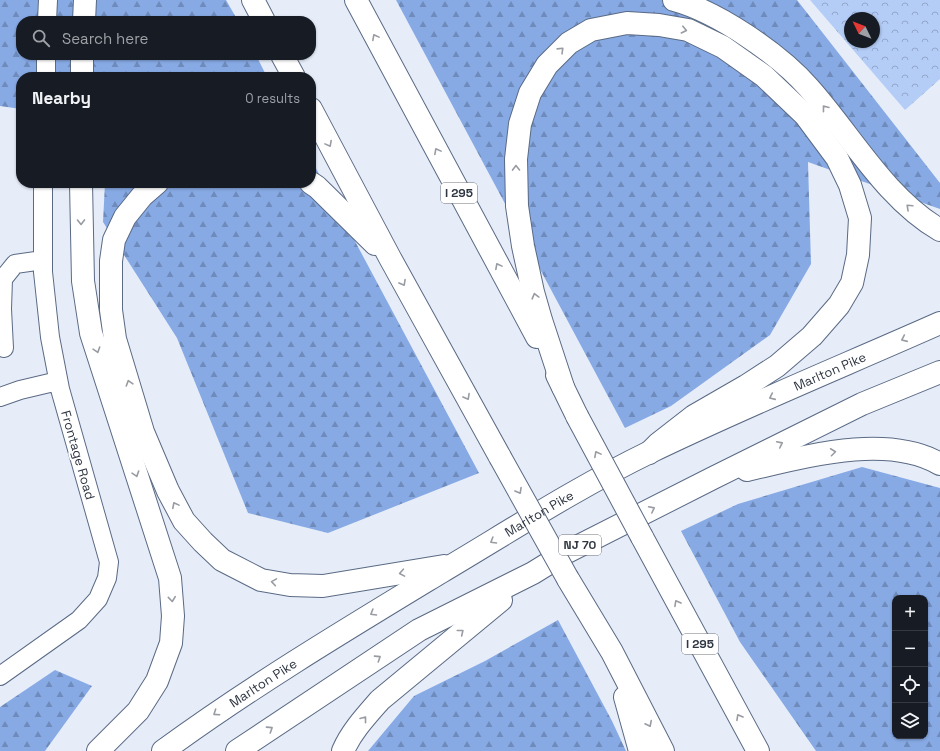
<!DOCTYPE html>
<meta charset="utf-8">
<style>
:root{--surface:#171b24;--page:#242831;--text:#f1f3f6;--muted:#9ea1a6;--line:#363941}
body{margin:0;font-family:"Space Grotesk",sans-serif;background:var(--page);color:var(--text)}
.controls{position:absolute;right:12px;bottom:12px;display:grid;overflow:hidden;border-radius:8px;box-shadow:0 1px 3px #0004}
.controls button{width:36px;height:36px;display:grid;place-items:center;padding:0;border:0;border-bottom:1px solid var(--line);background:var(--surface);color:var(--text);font:20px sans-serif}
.compass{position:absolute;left:844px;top:12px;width:36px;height:36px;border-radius:50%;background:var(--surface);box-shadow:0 1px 3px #0004;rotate:313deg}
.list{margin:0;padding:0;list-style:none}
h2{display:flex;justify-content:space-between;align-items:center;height:52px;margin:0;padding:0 16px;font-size:17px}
h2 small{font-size:13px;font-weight:400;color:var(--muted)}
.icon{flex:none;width:22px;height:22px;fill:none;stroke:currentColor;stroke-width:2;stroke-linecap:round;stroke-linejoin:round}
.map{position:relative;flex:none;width:940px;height:751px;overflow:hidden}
.search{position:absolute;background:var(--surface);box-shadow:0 1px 3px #0004;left:16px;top:16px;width:300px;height:44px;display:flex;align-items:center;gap:10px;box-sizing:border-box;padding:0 14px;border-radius:16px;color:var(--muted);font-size:15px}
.panel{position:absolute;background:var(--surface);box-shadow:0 1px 3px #0004;left:16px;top:72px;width:300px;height:116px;border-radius:16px}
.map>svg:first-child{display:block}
.forest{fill:url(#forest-firs);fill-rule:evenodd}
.park{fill:url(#park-crowns);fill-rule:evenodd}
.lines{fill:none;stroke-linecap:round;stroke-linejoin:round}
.minor-casing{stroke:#5a6a84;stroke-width:20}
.highway-casing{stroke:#5a6a84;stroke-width:24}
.minor{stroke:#fff;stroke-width:18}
.highway{stroke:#fff;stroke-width:22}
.highway-bridge-casing{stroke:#5a6a84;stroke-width:24;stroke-linecap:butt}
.highway-bridge{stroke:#fff;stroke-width:22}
.oneway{stroke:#989ba1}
.labels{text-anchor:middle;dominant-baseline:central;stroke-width:4;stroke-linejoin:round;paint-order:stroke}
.shield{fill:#fff;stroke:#6e737b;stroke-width:1}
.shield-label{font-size:12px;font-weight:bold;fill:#303743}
.street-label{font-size:13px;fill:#303743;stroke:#fff}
</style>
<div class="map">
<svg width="940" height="751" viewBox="0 0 940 751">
<defs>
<pattern id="forest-firs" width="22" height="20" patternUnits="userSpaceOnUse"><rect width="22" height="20" fill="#87aae5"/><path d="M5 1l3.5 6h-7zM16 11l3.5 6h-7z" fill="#6f8bbb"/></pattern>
<pattern id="park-crowns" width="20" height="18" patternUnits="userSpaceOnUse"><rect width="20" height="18" fill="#b4cdf7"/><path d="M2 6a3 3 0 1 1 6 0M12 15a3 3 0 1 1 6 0" fill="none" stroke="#93a7ca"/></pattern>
</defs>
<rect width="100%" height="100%" fill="#e6edf9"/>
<path class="forest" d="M 0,0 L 226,0 L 238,21 L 21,21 L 21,55 L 256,55 L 267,77 L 21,77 L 21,109 L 0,106 Z
M 396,0 L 797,0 L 940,183 L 940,209 L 808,162 L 811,264 L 770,335 L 671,406 L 625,428 Z
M 311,159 L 479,473 L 328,533 L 248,513 L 177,338 L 103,222 L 105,183 L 311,183 Z
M 862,467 L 940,488 L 940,751 L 816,751 L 740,642 L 681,531 L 738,504 ZM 895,598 L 925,598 L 925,736 L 895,736 Z
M 558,620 L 612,721 L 626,751 L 368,751 L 414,696 L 485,661 Z
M 55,670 L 92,686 L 45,751 L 0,751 L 0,707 Z"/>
<path class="park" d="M 810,0 L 940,0 L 940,79 L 905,110 ZM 850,18 L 874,18 L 874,42 L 850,42 Z"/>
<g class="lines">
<g class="minor-casing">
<path id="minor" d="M 47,21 L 48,0
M 46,77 L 46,55
M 4,348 L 2,309 L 3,279 L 15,264 L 43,260
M 0,397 L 20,390 L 58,381
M 0,676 L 79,620 L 98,599 L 107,578 L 109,562 L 60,389 L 50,337 L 43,272 L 43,183"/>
</g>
<g class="highway-casing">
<g id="highway">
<path d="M 253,0 L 264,21"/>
<path d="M 356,0 L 537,337"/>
<path d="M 674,0 C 718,12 779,54 809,88 C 851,135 885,198 940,230"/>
<path d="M 84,21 L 85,0"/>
<path d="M 282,55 L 294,77"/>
<path d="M 82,77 L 82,55"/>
<path d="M 311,109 L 390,258 L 500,457"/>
<path d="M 81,183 L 83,281 L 91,333 L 170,578 L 173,616 L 171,643 L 157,681 L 138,711 L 98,751"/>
<path d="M 157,183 L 142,196 L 125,217 L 114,240 L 111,261 L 111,310 L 115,339 L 143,432 L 168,491 L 184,521 L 203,542 L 222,560 L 261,580 L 290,585 L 323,586 L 444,566"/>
<path d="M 311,183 L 317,187 L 375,244"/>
<path d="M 557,375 L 577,416"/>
<path d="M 563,387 L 541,320 L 533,292 L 523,246 L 517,206 L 516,159 L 520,124 L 530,93 L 547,65 L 569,43 L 591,30 L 627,23 L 659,25 L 688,30 L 723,47 L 764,76 L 805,115 L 837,158 L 850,185 L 860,218 L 858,255 L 852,283 L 839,305 L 812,336 L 777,366 L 746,386 L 694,416 L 658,444 L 649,453"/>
<path d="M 747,470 C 804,457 886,433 940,464"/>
<path d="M 642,537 L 758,751"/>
<path d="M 568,579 L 612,652 L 663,751"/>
<path d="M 625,697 L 640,751"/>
<path id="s1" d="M 163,751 C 252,686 347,629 441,572 C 510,531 578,487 650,452 C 745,406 843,366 940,323"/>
<path d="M 237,751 L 419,630 L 533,573 L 567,552 L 713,478 L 862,404 L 940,372"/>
<path d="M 343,751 C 351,732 366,716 380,700 L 501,600"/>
</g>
</g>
<use href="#minor" class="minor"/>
<use href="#highway" class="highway"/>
<g class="highway-bridge-casing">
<path id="highway-bridge" d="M 577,416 L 642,537
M 500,457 L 568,579"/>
</g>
<use href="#highway-bridge" class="highway-bridge"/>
</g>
<defs><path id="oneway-chevron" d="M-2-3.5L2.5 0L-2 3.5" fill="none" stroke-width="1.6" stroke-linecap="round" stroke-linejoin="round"/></defs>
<g class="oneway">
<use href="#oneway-chevron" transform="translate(684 30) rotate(13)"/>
<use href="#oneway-chevron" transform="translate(375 37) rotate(-118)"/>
<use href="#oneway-chevron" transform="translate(561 50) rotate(-44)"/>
<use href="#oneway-chevron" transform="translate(825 108) rotate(-128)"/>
<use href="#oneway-chevron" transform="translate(329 144) rotate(62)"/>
<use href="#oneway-chevron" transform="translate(437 151) rotate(-118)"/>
<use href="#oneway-chevron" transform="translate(516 168) rotate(-91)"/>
<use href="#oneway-chevron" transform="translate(909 207) rotate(-137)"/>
<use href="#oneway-chevron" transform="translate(81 222) rotate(89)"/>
<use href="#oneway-chevron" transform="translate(498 266) rotate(-118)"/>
<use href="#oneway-chevron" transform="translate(403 283) rotate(61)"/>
<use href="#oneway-chevron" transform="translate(535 296) rotate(-105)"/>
<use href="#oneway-chevron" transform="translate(904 339) rotate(156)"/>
<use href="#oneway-chevron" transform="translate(97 350) rotate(72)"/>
<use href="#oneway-chevron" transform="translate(129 383) rotate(-107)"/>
<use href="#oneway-chevron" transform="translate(467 397) rotate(61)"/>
<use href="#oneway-chevron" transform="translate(772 397) rotate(156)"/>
<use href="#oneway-chevron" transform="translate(780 444) rotate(-26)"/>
<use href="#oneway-chevron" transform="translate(833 452) rotate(-7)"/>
<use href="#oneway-chevron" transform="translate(597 454) rotate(-118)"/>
<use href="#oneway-chevron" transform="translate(136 474) rotate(72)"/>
<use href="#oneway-chevron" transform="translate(519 491) rotate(61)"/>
<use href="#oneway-chevron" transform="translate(175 505) rotate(-118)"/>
<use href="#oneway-chevron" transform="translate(652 509) rotate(-27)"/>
<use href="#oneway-chevron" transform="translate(493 541) rotate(149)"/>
<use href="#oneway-chevron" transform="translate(402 573) rotate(170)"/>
<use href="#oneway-chevron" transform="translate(274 582) rotate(-171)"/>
<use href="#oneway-chevron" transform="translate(172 599) rotate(84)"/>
<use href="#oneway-chevron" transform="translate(677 603) rotate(-119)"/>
<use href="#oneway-chevron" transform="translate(373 613) rotate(149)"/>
<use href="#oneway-chevron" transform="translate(461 632) rotate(-39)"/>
<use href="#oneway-chevron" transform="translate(378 658) rotate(-33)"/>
<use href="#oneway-chevron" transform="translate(216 713) rotate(146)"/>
<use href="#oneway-chevron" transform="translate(739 717) rotate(-119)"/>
<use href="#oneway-chevron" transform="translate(364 719) rotate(-52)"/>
<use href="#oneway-chevron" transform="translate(649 724) rotate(63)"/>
<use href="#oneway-chevron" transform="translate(270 729) rotate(-33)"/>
</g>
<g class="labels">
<g class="shield">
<rect x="441" y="183" width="36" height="20" rx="3"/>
<rect x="559" y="535" width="42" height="20" rx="3"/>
<rect x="682" y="634" width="36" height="20" rx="3"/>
</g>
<g class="shield-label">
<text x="459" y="193">I 295</text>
<text x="580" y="545">NJ 70</text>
<text x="700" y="644">I 295</text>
</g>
<g class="street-label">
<text stroke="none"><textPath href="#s1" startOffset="769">Marlton Pike</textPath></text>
<text transform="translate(78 455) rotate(74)">Frontage Road</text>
<text stroke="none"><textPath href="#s1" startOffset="445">Marlton Pike</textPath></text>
<text stroke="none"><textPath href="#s1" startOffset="121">Marlton Pike</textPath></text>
</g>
</g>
</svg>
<div class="controls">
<button>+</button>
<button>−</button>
<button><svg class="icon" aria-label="locate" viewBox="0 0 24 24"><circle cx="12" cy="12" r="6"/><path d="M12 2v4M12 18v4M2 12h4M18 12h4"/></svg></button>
<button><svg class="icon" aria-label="layers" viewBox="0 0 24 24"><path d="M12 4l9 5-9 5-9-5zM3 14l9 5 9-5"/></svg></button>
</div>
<svg class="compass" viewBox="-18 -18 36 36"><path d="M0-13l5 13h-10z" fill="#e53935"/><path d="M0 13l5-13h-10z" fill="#9ea1a6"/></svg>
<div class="search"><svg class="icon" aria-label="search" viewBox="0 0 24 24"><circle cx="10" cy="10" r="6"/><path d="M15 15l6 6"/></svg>Search here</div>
<section class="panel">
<h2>Nearby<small>0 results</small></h2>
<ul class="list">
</ul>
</section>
</div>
